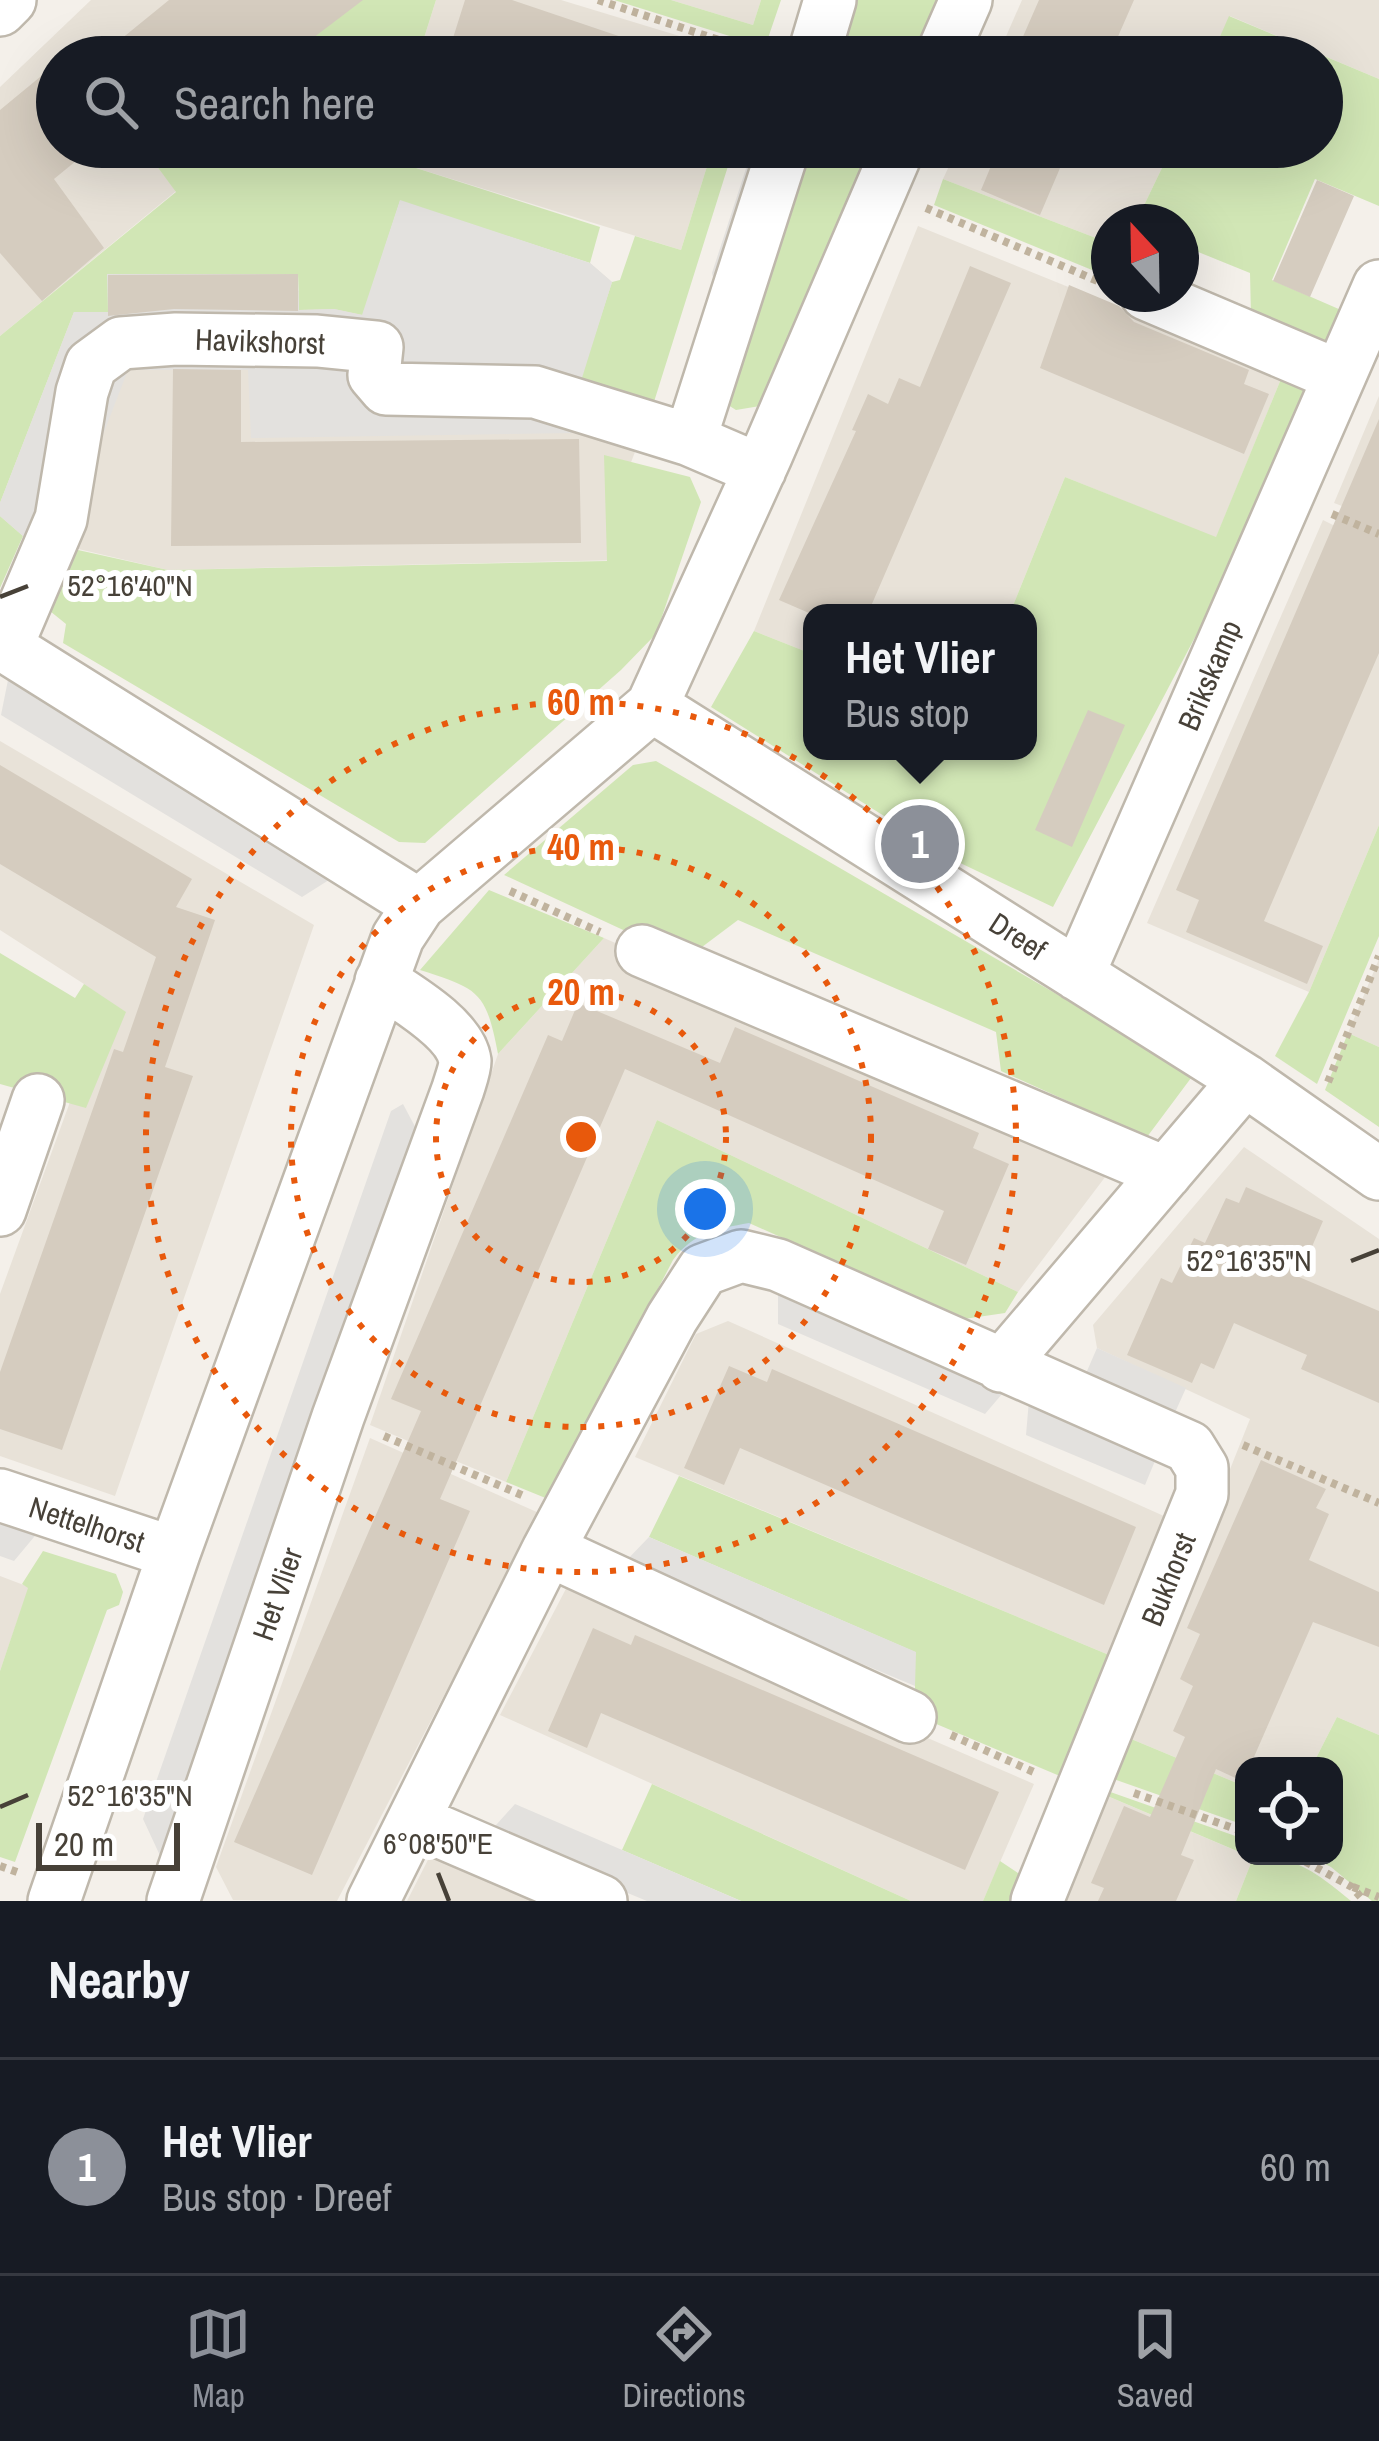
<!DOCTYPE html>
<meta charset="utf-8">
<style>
:root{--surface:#171b24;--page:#20242c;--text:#f1f3f6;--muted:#9ea1a6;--line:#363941;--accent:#8c9099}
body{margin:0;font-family:"Archivo Narrow",sans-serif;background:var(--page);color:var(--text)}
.controls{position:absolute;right:36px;bottom:36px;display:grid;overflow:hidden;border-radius:24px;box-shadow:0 12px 48px #0002}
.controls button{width:108px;height:108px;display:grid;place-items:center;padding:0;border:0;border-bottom:3px solid var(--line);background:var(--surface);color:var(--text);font:60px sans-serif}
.compass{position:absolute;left:1091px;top:204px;width:108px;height:108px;border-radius:50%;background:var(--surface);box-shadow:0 12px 48px #0002;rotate:338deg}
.scale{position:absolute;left:36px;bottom:30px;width:144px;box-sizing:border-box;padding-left:12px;border:6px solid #474138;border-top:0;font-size:33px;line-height:42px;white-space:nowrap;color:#474138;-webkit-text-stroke:9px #fff;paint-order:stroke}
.you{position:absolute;left:705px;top:1209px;width:42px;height:42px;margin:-30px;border:9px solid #fff;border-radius:50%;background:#1a73e8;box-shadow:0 0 0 18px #1a73e833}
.badge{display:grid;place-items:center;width:78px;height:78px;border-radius:50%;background:var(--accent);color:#fff;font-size:39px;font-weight:700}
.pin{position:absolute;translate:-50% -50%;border:6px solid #fff;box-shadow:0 3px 12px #0006}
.popup{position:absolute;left:803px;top:604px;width:234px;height:156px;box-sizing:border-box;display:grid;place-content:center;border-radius:24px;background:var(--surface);filter:drop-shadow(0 3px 9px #0005);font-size:39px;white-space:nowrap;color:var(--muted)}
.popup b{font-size:45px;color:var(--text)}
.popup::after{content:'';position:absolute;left:50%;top:100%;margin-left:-24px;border:24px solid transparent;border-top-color:var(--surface)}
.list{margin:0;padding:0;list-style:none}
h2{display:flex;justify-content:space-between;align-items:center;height:156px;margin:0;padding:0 48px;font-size:51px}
h2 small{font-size:39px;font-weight:400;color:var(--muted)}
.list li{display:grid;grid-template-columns:78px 1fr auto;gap:36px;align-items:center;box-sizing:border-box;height:216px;padding:0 48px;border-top:3px solid var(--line)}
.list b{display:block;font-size:45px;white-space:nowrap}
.list p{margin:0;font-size:39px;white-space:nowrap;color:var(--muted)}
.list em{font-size:39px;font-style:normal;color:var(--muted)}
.icon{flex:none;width:66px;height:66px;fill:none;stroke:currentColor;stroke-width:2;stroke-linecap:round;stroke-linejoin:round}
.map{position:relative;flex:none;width:1379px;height:1901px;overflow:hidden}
.search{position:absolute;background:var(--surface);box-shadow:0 12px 48px #0002;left:36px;right:36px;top:36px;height:132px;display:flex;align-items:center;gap:30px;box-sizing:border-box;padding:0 42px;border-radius:66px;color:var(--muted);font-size:45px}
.sheet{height:372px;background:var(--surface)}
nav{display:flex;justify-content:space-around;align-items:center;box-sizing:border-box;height:168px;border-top:3px solid var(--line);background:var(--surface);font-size:33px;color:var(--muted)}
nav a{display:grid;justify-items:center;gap:6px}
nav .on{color:var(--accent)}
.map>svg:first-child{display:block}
.residential{fill:#e8e2d8}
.green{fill:#d1e6b5}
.parking{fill:#e3e1de}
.building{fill:#d5ccbf}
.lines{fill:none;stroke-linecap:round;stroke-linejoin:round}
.minor-casing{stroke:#bfb8ac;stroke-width:56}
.path{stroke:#c0b39e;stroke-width:8;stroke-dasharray:6 6;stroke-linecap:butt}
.minor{stroke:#fff;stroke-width:51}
.ticks{fill:none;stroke:#474138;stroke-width:4.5}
.ring{fill:none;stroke:#e8590c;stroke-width:6;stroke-dasharray:6 12}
.labels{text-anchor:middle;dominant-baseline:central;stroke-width:12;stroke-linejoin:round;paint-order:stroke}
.street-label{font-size:30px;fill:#474138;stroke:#fff}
.ticks-label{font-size:30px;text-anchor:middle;fill:#474138;stroke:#fff;stroke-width:12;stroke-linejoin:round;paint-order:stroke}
.centre{fill:#e8590c;stroke:#fff;stroke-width:6}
.ring-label{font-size:36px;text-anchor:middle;font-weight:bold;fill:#e8590c;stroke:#fff;stroke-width:12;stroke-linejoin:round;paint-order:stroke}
</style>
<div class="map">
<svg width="1379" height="1901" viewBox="0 0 1379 1901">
<rect width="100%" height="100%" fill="#f4f0ea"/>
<path class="residential" d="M 91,0 L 359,0 L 289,57 L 57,57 L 57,147 L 178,147 L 156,165 L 176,191 L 0,336 L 0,87 Z
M 436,0 L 561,0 L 742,55 L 418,57 Z
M 671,0 L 761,0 L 753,25 Z
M 1022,0 L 1379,0 L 1379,79 L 1230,16 L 1211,57 L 997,57 Z
M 390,147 L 713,147 L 681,250 L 413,167 L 387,156 Z
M 958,147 L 1172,147 L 1136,222 L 1109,222 L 1109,243 L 943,179 Z
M 918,226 L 1283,374 L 1216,538 L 1065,477 L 1010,613 L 812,613 L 812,654 L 754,631 Z
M 590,263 L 612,282 L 581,381 L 653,405 L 630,465 L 623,560 L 168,570 L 23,536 L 0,516 L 0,503 L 74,312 Z
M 1379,396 L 1379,520 L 1334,503 Z
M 1323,520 L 1379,548 L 1379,825 L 1309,992 L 1147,923 Z
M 0,741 L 314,925 L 115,1496 L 0,1456 L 0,1294 L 94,1036 L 84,984 L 0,930 Z
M 604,938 L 1115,1164 L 1018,1292 L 657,1120 L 506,1482 L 370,1425 L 498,1054 Z
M 1379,959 L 1379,1047 L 1348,1033 Z
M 1244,1147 L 1379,1239 L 1379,1735 L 1337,1717 L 1312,1766 L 1244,1766 L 1244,1786 L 1124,1736 L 1250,1419 L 1097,1348 L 1093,1325 Z
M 728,1321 L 1175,1521 L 1121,1660 L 635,1457 L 696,1334 Z
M 370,1438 L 539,1513 L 337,1901 L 233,1900 L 216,1867 Z
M 0,1576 L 29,1587 L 0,1671 Z
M 569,1583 L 1034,1784 L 983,1901 L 911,1901 L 500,1715 Z
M 1098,1792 L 1253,1858 L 1236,1901 L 1062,1901 Z
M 433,1850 L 548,1901 L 407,1901 Z"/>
<path class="green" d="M 359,0 L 436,0 L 418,57 L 289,57 Z
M 614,0 L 671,0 L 753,25 L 761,0 L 781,0 L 765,47 Z
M 853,0 L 944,0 L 919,57 L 835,57 Z
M 1229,16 L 1379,79 L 1379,206 L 1315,179 L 1272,280 L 1341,310 L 1325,348 L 1251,316 L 1250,273 L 1181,245 L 1181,222 L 1136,222 L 1172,147 L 1322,147 L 1322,57 L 1211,57 Z
M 178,147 L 390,147 L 388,156 L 413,167 L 600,227 L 590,263 L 400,201 L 363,315 L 334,309 L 299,310 L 298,274 L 108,312 L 74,312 L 0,503 L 0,336 L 176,192 L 156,165 Z
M 713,147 L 734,147 L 653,405 L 580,381 L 612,282 L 620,280 L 635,236 L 681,250 Z
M 807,147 L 880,147 L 760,406 L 736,410 L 728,405 Z
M 943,179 L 1109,243 L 1109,277 L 934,205 Z
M 1283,374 L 1314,395 L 1213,603 L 1053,907 L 954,860 L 711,707 L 754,631 L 812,654 L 812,751 L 1028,751 L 1028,613 L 1010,613 L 1065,477 L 1216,537 Z
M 604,455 L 690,477 L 701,502 L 656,634 L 621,670 L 425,843 L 399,842 L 63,643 L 66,624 L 40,603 L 60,546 L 168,570 L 607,561 Z
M 0,516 L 23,536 L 0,588 Z
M 656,761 L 1194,1074 L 1147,1137 L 1001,1071 L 996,1032 L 738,920 L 686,959 L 504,875 L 633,765 Z
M 1379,825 L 1379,936 L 1317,1084 L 1275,1056 L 1309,992 Z
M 489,890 L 604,938 L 498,1054 C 486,991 479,989 420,970 Z
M 0,953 L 75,998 L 84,984 L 126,1012 L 86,1108 L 0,1084 Z
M 1348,1033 L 1379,1047 L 1379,1127 L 1325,1090 Z
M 657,1120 L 1018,1292 L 1005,1313 L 964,1319 L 749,1223 C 716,1229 694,1232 673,1260 L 548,1499 L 506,1482 Z
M 679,1476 L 1121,1660 L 1074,1782 L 915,1715 L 915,1652 L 649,1537 Z
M 43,1551 L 116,1574 L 123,1592 L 119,1605 L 107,1610 L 15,1862 L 0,1857 L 0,1671 L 28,1588 L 22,1584 Z
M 1337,1717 L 1379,1735 L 1379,1901 L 1372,1901 L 1331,1867 L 1309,1856 L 1334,1856 L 1334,1766 L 1312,1766 Z
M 1124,1736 L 1244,1786 L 1244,1825 L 1105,1776 Z
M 652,1784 L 911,1901 L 741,1901 L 622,1850 Z
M 1099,1788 L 1244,1839 L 1244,1854 L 1098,1792 Z
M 1250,1856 C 1296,1856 1316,1872 1351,1901 L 1236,1901 L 1253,1858 Z
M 1000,1861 L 1030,1881 L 1019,1901 L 983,1901 Z"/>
<path class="parking" d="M 753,147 L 767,147 L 718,302 L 712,273 Z
M 400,200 L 590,263 L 612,282 L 581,381 L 653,405 L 635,452 L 577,433 L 251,438 L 248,370 L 128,370 L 60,546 L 23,536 L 0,516 L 0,503 L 74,312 L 108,312 L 107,274 L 298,274 L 299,310 L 334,309 L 362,315 Z
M 8,680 L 340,873 L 302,897 L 1,715 Z
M 403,1104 L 420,1136 L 163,1862 L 143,1819 L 391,1111 Z
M 778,1287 L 1008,1387 L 985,1414 L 778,1324 Z
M 1097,1348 L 1186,1388 L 1173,1417 L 1084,1378 Z
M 1029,1400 L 1157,1456 L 1145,1485 L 1026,1435 Z
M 0,1517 L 39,1531 L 14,1561 L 0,1556 Z
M 649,1537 L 916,1652 L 915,1686 L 623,1564 Z
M 515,1804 L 741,1901 L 647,1901 L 487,1835 Z"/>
<path class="building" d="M 169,0 L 363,0 L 288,57 L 99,57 Z
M 465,0 L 512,0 L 660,50 L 659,57 L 447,57 Z
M 1039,0 L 1134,0 L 1109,57 L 1014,57 Z
M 57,63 L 57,147 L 93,147 L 54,179 L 104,248 L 42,301 L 0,253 L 0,110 Z
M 999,147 L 1069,147 L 1040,215 L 981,190 Z
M 1317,180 L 1354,196 L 1310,297 L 1273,281 Z
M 970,266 L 1011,283 L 868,613 L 809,613 L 779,600 L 856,431 L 852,430 L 868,394 L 888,404 L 899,378 L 920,387 Z
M 298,274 L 298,311 L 174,309 L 108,316 L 108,275 Z
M 1069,285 L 1119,306 L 1134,322 L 1249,370 L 1244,384 L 1269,394 L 1244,454 L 1040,368 Z
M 173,369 L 241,370 L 241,442 L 579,439 L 581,543 L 171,546 Z
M 1379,419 L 1379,653 L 1264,921 L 1323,946 L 1307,984 L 1186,932 L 1199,900 L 1176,890 Z
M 1088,710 L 1125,725 L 1072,847 L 1035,830 Z
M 0,765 L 192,879 L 176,907 L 215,920 L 165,1067 L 193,1076 L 62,1450 L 0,1429 L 0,1372 L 114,1049 L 123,1052 L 156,957 L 0,864 Z
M 578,1003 L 720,1063 L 735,1027 L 979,1133 L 973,1148 L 1009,1164 L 966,1265 L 928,1249 L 944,1211 L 625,1069 L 440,1499 L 470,1511 L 312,1875 L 234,1842 L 421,1411 L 391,1399 L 548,1035 L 562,1041 Z
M 1246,1187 L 1323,1221 L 1299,1277 L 1379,1311 L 1379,1403 L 1301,1369 L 1307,1355 L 1234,1323 L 1214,1369 L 1201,1363 L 1192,1383 L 1127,1355 L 1161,1278 L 1172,1283 L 1194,1238 L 1205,1243 L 1226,1198 L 1239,1203 Z
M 729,1366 L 767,1382 L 772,1369 L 1136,1527 L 1104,1605 L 740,1448 L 724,1485 L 684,1468 Z
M 1261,1460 L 1326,1489 L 1316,1508 L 1329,1514 L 1309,1560 L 1379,1592 L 1379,1647 L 1313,1622 L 1250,1766 L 1244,1766 L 1244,1782 L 1216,1769 L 1181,1855 L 1194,1860 L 1176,1901 L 1098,1901 L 1104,1888 L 1091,1883 L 1124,1806 L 1150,1817 L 1185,1737 L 1173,1731 L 1193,1686 L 1180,1679 L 1200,1634 L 1187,1628 Z
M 593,1628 L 631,1645 L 635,1635 L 999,1792 L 965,1870 L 601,1713 L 587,1748 L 548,1731 Z"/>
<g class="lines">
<g class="minor-casing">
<path id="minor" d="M 0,10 L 10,0
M 813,57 L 830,0
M 941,57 L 966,0
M 1146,294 L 1339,376
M 760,470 L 690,440 L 784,147
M 0,643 L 419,905
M 6,648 L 61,519 L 82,392 L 91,365 L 121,343 L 176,339 L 317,341 L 377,347 L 374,375 L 386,389 L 535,392 L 690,440
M 652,706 L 1245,1080 L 1379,1174
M 642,951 L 1166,1173
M 1078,975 L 1379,286
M 0,1210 L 38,1100
M 1001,1366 L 1245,1080
M 0,1495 L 174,1553
M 548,1550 L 910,1717
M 415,1821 L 601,1901
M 54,1901 L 174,1553 L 398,937 L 419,905 L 652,706 L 766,456 L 899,147
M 173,1901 L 338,1417 L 458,1089 C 460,1082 465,1069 465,1061 C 461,1029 405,997 381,981
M 373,1901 L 548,1550 L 672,1318 L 703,1270 L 741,1256 L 778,1265 L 1189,1447 L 1202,1468 L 1202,1494 L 1037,1901"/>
</g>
<path class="path" d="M 598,0 L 764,55
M 926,208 L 1100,282
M 1332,514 L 1379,534
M 510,891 L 600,932
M 1328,1082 L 1379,956
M 384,1436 L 524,1496
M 1243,1445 L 1379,1503
M 951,1735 L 1036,1773
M 1134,1793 L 1244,1832
M 1295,1856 L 1352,1887 L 1364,1901
M 0,1866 L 17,1872
M 1353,1887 L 1379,1897"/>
<use href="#minor" class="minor"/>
</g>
<path class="ticks" d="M 0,597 L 28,586M 1351,1261 L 1379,1250M 0,1807 L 28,1795M 438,1873 L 449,1901"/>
<g class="ring">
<circle cx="581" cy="1137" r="145"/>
<circle cx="581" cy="1137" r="290"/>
<circle cx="581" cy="1137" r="435"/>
</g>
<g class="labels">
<g class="street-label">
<text transform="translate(260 341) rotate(2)">Havikshorst</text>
<text transform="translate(1209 675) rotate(-67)">Brikskamp</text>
<text transform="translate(1018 936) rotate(33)">Dreef</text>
<text transform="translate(87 1524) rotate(18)">Nettelhorst</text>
<text transform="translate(1168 1579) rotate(-68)">Bukhorst</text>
<text transform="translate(277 1594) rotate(-71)">Het Vlier</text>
</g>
</g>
<g class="ticks-label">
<text x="130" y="596">52°16'40"N</text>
<text x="1249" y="1271">52°16'35"N</text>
<text x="130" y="1806">52°16'35"N</text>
<text x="438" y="1854">6°08'50"E</text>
</g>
<circle cx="581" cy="1137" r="18" class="centre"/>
<g class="ring-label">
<text x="581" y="715">60 m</text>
<text x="581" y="860">40 m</text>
<text x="581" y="1005">20 m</text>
</g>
</svg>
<div class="controls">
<button><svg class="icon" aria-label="locate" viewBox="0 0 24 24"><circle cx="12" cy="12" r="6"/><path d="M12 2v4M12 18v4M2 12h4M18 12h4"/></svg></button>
</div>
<svg class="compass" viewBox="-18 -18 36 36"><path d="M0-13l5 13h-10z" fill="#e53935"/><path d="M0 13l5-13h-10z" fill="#9ea1a6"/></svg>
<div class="scale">20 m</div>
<div class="you"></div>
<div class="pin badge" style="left:920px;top:844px">1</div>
<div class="popup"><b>Het Vlier</b>Bus stop</div>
<div class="search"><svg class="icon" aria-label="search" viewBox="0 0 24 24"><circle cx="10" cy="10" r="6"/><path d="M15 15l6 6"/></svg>Search here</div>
</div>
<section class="sheet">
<h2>Nearby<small></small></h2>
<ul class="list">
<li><span class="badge">1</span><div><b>Het Vlier</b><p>Bus stop · Dreef</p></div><em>60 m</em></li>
</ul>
</section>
<nav>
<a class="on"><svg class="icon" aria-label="map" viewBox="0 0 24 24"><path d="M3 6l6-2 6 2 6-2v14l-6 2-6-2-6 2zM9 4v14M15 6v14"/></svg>Map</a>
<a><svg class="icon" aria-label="directions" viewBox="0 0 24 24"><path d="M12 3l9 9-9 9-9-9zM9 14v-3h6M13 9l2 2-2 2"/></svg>Directions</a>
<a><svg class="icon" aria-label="saved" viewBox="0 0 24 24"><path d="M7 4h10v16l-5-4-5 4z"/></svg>Saved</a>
</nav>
